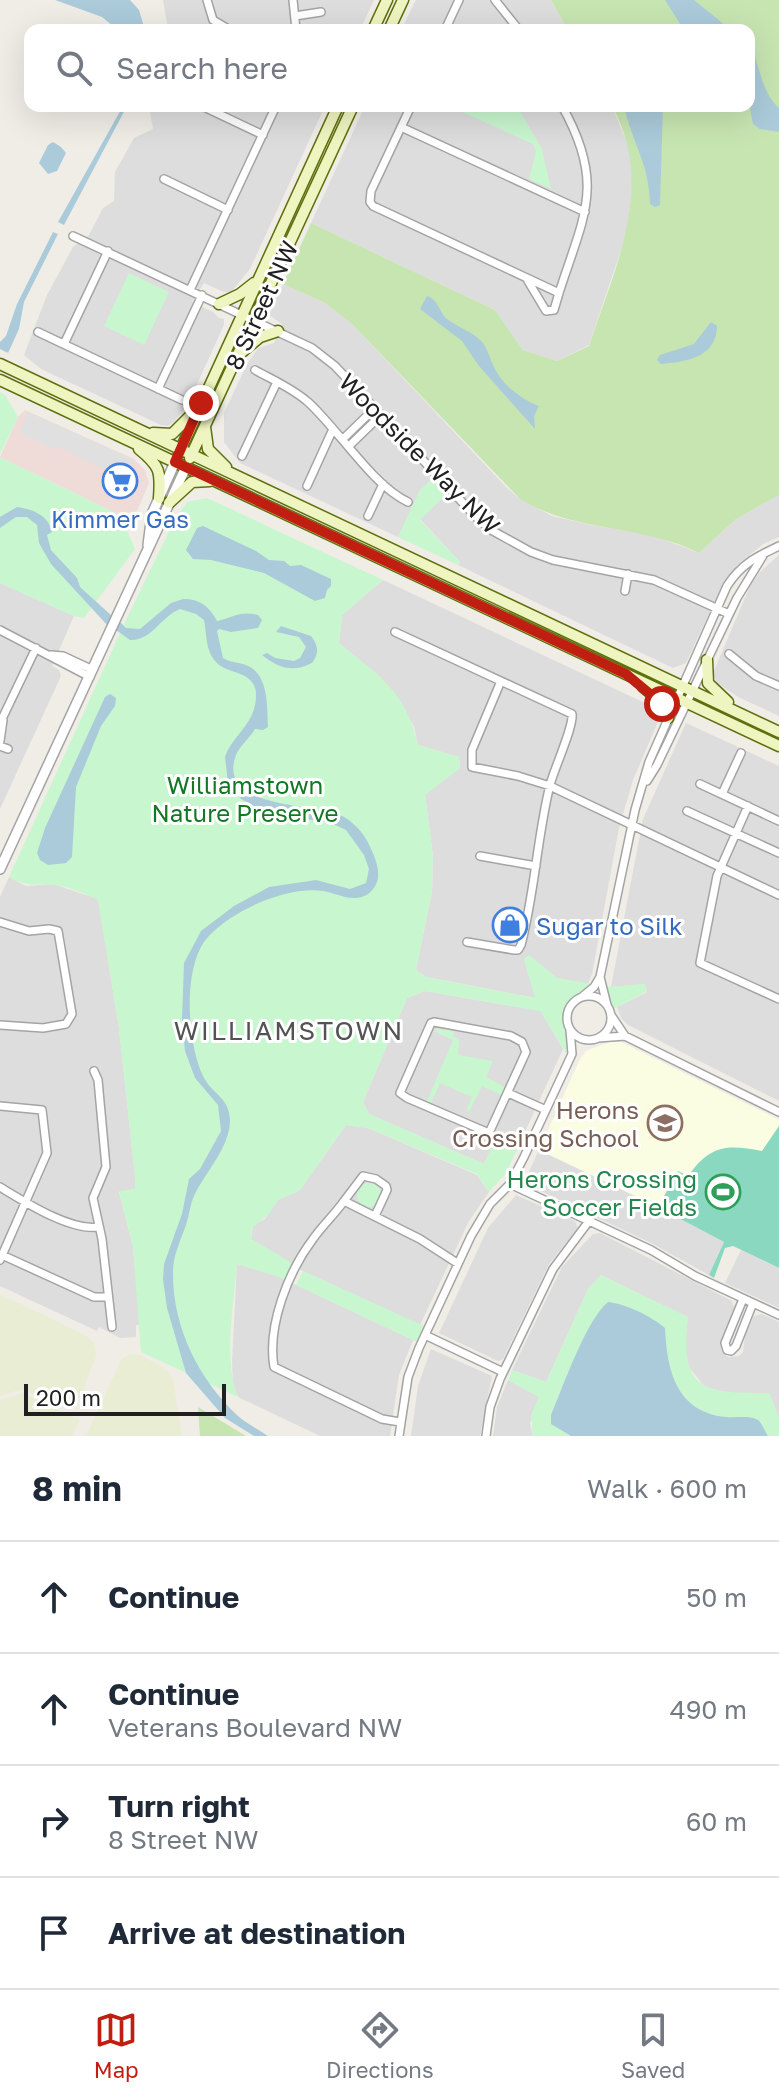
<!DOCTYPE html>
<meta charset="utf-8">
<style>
:root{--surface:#fff;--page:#f2f2f3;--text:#1f2937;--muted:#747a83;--line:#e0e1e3;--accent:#c01e10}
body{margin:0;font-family:"Golos Text",sans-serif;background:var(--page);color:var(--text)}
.scale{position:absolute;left:24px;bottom:20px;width:202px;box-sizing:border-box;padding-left:8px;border:4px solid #202020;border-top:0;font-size:22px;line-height:28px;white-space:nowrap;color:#202020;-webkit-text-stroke:6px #fff;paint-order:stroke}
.stop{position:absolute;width:24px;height:24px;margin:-18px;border:6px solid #c01e10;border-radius:50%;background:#fff}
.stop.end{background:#c01e10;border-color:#fff;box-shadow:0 2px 8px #0008}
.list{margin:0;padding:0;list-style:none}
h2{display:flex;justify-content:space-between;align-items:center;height:104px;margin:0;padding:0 32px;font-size:34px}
h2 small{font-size:26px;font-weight:400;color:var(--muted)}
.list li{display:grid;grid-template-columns:52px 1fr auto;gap:24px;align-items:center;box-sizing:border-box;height:112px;padding:0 32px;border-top:2px solid var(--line)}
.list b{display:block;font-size:30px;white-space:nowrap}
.list p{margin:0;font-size:26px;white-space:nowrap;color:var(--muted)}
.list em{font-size:26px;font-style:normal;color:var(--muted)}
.icon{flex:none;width:44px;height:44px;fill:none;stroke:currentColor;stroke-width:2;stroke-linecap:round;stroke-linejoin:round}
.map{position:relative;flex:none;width:779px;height:1436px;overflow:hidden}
.search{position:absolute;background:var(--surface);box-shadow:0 8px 32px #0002;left:24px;right:24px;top:24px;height:88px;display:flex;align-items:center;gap:20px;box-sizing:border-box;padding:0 28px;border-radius:16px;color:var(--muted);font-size:30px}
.sheet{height:552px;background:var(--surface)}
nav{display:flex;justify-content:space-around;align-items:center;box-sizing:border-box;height:112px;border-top:2px solid var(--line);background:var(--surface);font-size:22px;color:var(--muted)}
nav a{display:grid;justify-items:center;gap:4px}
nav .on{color:var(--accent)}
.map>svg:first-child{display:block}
.residential{fill:#dedddd}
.commercial{fill:#efdbd8}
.education{fill:#fbfde3}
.farmland{fill:#e9edd4}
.grass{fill:#c7e5b1}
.park{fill:#c8f6cf}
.pitch{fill:#8bd8c1}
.parking{fill:#e0e0e0}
.water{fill:#abcbda}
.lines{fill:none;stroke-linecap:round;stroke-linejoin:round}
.minor-casing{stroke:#a4a4a4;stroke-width:10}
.tertiary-casing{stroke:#a4a4a4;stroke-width:12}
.secondary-casing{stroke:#5e700e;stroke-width:13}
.minor{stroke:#fff;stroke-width:7}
.tertiary{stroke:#fff;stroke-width:9}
.secondary{stroke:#eef5c0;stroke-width:10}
.route{stroke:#c01e10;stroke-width:10}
.labels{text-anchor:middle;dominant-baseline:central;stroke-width:6;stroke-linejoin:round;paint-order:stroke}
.street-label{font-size:24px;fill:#202020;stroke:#fff}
.shop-label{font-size:24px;fill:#366cbe;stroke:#fff}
.park-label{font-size:24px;fill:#147725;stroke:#fff}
.education-label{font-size:24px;fill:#785e54;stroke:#fff;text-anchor:end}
.leisure-label{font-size:24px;fill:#27864d;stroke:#fff;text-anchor:end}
.neighbourhood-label{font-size:26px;letter-spacing:2px;fill:#535353;stroke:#fff}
</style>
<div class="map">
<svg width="779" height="1436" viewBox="0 0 779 1436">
<rect width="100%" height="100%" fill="#f0ede7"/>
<path class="residential" d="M 163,0 L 374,0 L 360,30 L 168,30 Z
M 416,0 L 551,0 L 568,30 L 401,30 Z
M 149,106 L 325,106 L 250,269 L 231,292 L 224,292 L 204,283 L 192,302 L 213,312 L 219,318 L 224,319 L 224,325 L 188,404 L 174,422 L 168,426 L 161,425 L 41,369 L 24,355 L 47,295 L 73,247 L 89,235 L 103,208 L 114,201 L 115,172 L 134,138 L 153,129 Z
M 365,106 L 612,106 L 629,148 L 633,187 L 631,209 L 627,232 L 589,345 L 557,361 L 523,350 L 495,310 L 311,223 Z
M 283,284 L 325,303 L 352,324 L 506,487 L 520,499 L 552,516 L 591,525 L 652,535 L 699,553 L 736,519 L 779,495 L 779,537 L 763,544 L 737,565 L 719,592 L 686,663 L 673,668 L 458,565 L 460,562 L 420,519 L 433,479 L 420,491 L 398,537 L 240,463 L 224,442 L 224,413 L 246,366 L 258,348 L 274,343 L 282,324 L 269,315 Z
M 779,555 L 779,716 L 738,697 L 717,683 L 713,673 L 750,586 L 759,573 Z
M 383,580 L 660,710 L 661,715 L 633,780 L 619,828 L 592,974 L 588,984 L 557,978 L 529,956 L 524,959 L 536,998 L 426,977 L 416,970 L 432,891 L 433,856 L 425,794 L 460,768 L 459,757 L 418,745 L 414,726 L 380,677 L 339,643 L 342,615 Z
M 0,583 L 74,616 L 52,666 L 59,670 L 61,676 L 0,809 Z
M 686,723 L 779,766 L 779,1101 L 628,1025 L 621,1018 L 617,1007 L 647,992 L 645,984 L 611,987 L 643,819 Z
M 9,877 L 26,886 L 53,884 L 98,899 L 119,1028 L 135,1177 L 136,1189 L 119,1192 L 133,1247 L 140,1325 L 136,1325 L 136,1337 L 120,1338 L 99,1327 L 97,1331 L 0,1286 L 0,897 Z
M 425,991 L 541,1011 L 563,1049 L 517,1149 L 496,1138 L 484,1164 L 369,1114 L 363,1102 L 407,998 Z
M 346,1125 L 368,1128 L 477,1175 L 489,1192 L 469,1221 L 420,1325 L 303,1271 L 251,1239 L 253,1225 L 265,1219 L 278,1200 L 300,1190 Z
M 539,1150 L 632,1193 L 724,1242 L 709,1275 L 653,1244 L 528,1185 L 525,1180 Z
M 516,1195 L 575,1221 L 578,1228 L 549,1264 L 503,1359 L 498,1361 L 439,1333 L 488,1228 Z
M 600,1233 L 732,1301 L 734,1308 L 720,1342 L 722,1351 L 728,1357 L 739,1356 L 743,1352 L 745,1335 L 754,1316 L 762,1314 L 779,1322 L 779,1418 L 769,1393 L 728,1393 L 705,1387 L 688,1366 L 685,1355 L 687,1317 L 601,1275 L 588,1289 L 546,1382 L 512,1370 L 562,1267 L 593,1234 Z
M 741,1250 L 779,1268 L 779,1308 L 725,1283 Z
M 237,1264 L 273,1274 L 413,1340 L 399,1375 L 390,1436 L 320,1436 L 238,1397 L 233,1384 L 232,1362 Z
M 431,1349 L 492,1376 L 480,1436 L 411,1436 L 418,1386 Z
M 508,1380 L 539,1397 L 530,1424 L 533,1436 L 493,1436 L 497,1407 Z"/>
<path class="commercial" d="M 25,410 L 134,459 L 145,470 L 149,483 L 137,511 L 120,515 L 0,457 L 18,417 Z"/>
<path class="education" d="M 609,1042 L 621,1042 L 779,1120 L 779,1126 L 762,1151 L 688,1176 L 678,1171 L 658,1207 L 539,1150 L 580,1059 L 586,1051 Z"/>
<path class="farmland" d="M 0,1294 L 87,1336 L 95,1345 L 96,1356 L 81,1395 L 75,1403 L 66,1406 L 57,1405 L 22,1389 L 0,1396 Z
M 132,1354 L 140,1355 L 168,1370 L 173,1379 L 182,1436 L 86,1436 L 122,1358 Z
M 22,1393 L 80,1420 L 72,1436 L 0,1436 L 0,1400 Z"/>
<path class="grass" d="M 551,0 L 779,0 L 779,495 L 736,519 L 699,553 C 642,524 575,533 520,499 L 352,324 L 325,303 L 283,284 L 311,223 L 495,310 L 523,350 L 557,361 L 589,346 C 615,268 656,185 612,106 L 749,106 L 749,30 L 568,30 Z
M 198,1407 L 246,1436 L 200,1436 Z"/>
<path class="park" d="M 457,106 L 517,106 L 542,149 L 551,189 L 529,179 L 536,151 L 533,144 L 456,109 Z
M 129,273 L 169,292 L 144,345 L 104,326 Z
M 0,392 L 5,395 L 18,417 L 0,454 Z
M 0,457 L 120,515 L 135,549 L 84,618 L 74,616 L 0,583 Z
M 432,479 L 447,494 L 420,520 L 460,562 L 458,565 L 398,537 L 420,490 Z
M 207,498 L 383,580 L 342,615 L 339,643 C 379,676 406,691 418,745 L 459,757 L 460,768 L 425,795 L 433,856 L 432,891 L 416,970 L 426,977 L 535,998 L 524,959 L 529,955 L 557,978 L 593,984 C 585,992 574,995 568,1004 C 556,1020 571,1036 566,1053 L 540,1011 L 425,991 L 407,998 L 363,1102 L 369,1114 L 484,1164 L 496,1138 L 517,1149 L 506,1173 L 489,1192 L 477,1174 L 368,1128 L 346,1125 L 300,1190 L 278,1200 L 269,1214 L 252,1228 L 251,1239 L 292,1263 L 285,1279 L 237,1264 C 234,1303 223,1361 238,1397 L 141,1352 L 133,1247 L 119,1191 L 135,1189 L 135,1177 L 119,1028 L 98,900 C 84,893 70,887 54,885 C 32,882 32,889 9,877 L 126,620 L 175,519 L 187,502 Z
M 645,984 L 647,991 L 613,1009 L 607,997 L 606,987 Z
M 438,1029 L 454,1031 L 453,1037 L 459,1039 L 458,1055 L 493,1061 L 486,1077 L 505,1087 L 502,1095 L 482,1086 L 469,1112 L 466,1111 L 472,1097 L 440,1083 L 431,1103 L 427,1101 L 453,1040 L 434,1031 Z
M357 1195a12 12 0 1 1 24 0a12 12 0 1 1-24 0Z
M 303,1271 L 424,1326 L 417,1342 L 296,1285 Z
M 601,1275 L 688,1317 C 679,1392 704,1393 769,1393 L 779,1418 L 779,1436 L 533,1436 L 531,1415 L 539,1397 L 508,1380 L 512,1370 L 546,1382 L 588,1289 Z"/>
<path class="pitch" d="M 779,1126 L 779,1268 L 733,1246 L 725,1248 L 714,1278 L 709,1275 L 724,1242 L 658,1207 L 678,1171 L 688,1176 C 710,1145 727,1144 762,1151 Z"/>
<path class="parking" d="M 28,412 L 134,460 L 123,478 L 59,447 L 56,450 L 20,433 Z"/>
<path class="water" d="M 55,0 L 130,0 L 139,10 L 145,30 L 118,30 L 102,17 Z
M 665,0 L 694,0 L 731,30 L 684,30 Z
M 749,44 C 760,63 761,93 779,108 L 779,132 L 760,129 L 753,124 L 749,104 Z
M 123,106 L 127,106 L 64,225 L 58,222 Z
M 624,106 L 663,106 L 660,205 L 655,207 L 650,204 C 649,162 632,143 624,106 Z
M 53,142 L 61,147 L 66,153 L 57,171 L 48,174 L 39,163 L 48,145 Z
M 53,232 L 58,234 L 24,302 L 19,329 L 8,353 L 0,349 L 0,342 L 6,336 L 17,304 Z
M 427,296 C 439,300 438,311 447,319 C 458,328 473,331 483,343 C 489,352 491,362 496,371 C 505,387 523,400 539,406 L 534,416 L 535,429 L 479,366 L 462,341 L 420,309 Z
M 711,322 L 717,326 C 717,357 686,362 661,364 L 657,360 L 660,355 L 694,344 Z
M 17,507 C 32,509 49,515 52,532 L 47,535 L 51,550 L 77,578 L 80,587 L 112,616 L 108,626 L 51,564 L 39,543 L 37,525 L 27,517 L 16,517 L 0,528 L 0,517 Z
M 203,526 L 256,551 L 269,560 L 284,561 L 290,566 L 301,565 L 331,579 L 331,586 L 327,590 L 325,598 L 315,601 L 264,573 L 211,560 L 193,559 L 186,550 L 197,528 Z
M 183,599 C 200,599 209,606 217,621 C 231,618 241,610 258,615 L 262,620 L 258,628 L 231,632 L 219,629 L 217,631 L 223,658 C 231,663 240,662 248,666 C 269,675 267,708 268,727 L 263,730 L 255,729 C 249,739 238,747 235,758 C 219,811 319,802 344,817 C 356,824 366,836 371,849 C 375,857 379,868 378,878 C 377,885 371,894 364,896 C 351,902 336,893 323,891 C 287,886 232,910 208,937 C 182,965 187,1043 203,1076 C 212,1095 229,1096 230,1120 C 230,1148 205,1172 194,1196 C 190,1205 189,1216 186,1225 C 181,1239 173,1256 173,1271 C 172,1326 198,1379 238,1416 C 247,1424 258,1429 268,1436 L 254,1436 L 225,1418 L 186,1373 L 167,1308 L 163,1279 L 164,1264 L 182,1214 L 189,1179 L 200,1169 L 221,1131 L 218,1105 L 195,1078 L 185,1051 L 182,1020 L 184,963 L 201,931 L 234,906 L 269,887 L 316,880 L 350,889 L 366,883 L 369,869 L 364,855 L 346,830 L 331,823 L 267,813 L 241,799 L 228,783 L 225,757 C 231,739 249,727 254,709 C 265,668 229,677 216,662 C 205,650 207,634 204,620 L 196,614 L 180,609 C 160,617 152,641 130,640 L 116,630 L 120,622 L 126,628 L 140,629 L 171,603 Z
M 281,626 L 311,636 C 319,646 319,654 312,663 C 293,673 278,668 262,655 L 267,653 L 275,658 L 294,661 L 300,658 L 306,647 L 299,637 L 276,632 Z
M 110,694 L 116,698 L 115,706 L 101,726 L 76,787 L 72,857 L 66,863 L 48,865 L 40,860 L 37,853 L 45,828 L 105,697 Z
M 608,1302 C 626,1304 651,1316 665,1328 C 667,1370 676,1412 726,1417 C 735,1418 750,1415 758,1420 C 762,1423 765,1432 768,1436 L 571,1436 L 551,1424 L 551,1415 C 563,1387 586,1320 608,1302 Z"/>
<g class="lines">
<g class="minor-casing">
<path id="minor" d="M 207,0 L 213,20 L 230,30
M 293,0 L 296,30
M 495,0 L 519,30
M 295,16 L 321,12
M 445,30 L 459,0
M 202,106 L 263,135
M 411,106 L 371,191 L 370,202 L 373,206 L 559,293 C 584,215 606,184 562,106
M 401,127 L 585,212
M 164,179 L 228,210
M 73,236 L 312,348 L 335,366 L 477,518 L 493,531 L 531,552 L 553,560 L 654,580 L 729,614
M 528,281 L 546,311 L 554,310 L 559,293
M 190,290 L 276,106
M 38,332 L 182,400
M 64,344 L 108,251
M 255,370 C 273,380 292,388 308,402 C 339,430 372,485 408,502
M 158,389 L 202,295
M 343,439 L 375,408
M 349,446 L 381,415
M 242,456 L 277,382
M 307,486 L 333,429
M 368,516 L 383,484
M 625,591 L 628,574
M 0,630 L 90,677
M 395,632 L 572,714 C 574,726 554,769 550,785 C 537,837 535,892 521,945 L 518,950 L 514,950 L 467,942
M 729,654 L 756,676 L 779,686
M 51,655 L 63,656 L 93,670
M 501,681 L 472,750 L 472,767 L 518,776 L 550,786 L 779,895
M 0,723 L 36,648
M 0,741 L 3,720
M 0,746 L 8,749
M 647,781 L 657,765 L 737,598 L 764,554
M 700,784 L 779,821
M 722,794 L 741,753
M 748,806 L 717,876 L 700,963 L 779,999
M 687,811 L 779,853
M 480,856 L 536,866
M 0,922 L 29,931 L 49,929 L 58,931 L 72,1014 L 66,1024 L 43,1028 L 0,1025
M567 1018a22 22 0 1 1 44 0a22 22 0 1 1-44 0Z
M 583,996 L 594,987 L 600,977
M 607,1005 L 600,977 L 635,810 L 649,762 L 727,586 C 741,564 756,557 779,546
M 611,1015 L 625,1036
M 434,1022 L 511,1036 L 522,1042 L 526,1052 L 489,1133 L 407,1098 L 400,1093 L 431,1023 Z
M 598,1038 L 625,1036 L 779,1112
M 94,1071 L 98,1080 L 106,1167 L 93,1198 L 102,1239 L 112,1327
M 508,1093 L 546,1110
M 0,1106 L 42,1110 L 47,1153 L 0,1260
M 510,1184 L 651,1250 L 695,1276 L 779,1315
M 0,1187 C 25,1202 70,1231 98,1227
M 344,1201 L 363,1176 L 376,1179 L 386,1186 L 387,1190 L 375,1216
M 2,1255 L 94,1297 L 108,1297
M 743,1299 L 725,1343 L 727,1350 L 731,1351 L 736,1346 L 753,1303
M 425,1335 L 503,1372
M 400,1422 L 382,1419 L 274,1367 C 267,1326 288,1272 313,1239 C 322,1226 335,1214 344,1201 L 420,1239 L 457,1263
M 399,1436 L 408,1377 L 419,1348 L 471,1236 L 490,1204 L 510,1184 L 524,1157 L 572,1054 L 570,1030
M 486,1436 L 490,1407 L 500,1379 L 553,1269 L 589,1221"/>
</g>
<g class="tertiary-casing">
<path id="tertiary" d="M 148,545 L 152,514 L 175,462
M 0,869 L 186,467"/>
</g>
<g class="secondary-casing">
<path id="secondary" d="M 373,30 L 387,0
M 389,30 L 403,0
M 219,304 L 240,294 L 254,283
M 242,352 L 260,337 L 278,331
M 0,364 L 779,732
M 0,380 L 779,746
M 205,427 L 208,449 L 226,467
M 153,433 L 172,434 L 192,414
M 139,449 C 160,466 161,471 159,498
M 179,453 L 338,106
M 190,458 L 353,106
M 169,503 L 192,482 L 210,481
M 707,660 L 708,683 L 728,702
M 643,687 L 658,699 L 668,718"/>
</g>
<use href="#minor" class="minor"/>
<use href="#tertiary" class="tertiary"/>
<use href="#secondary" class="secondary"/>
</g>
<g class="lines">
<path class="route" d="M 201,403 L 175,462 L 626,674 L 662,704"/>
</g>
<defs>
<g id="supermarket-ring" transform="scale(1.8)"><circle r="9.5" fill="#fff" stroke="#3f7fe0" stroke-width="1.5"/><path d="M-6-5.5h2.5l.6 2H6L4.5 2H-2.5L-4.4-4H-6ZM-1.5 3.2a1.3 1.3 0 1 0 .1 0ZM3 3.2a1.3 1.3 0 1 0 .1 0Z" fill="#3f7fe0"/></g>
<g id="shop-ring" transform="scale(1.8)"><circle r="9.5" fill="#fff" stroke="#3f7fe0" stroke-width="1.5"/><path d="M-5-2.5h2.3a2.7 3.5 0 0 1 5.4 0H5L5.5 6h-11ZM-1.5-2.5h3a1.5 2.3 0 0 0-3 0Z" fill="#3f7fe0"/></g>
<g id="school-ring" transform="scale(1.8)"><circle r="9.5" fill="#fff" stroke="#8d6e63" stroke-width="1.5"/><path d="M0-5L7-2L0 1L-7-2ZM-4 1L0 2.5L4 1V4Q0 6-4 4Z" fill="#8d6e63"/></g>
<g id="stadium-ring" transform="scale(1.8)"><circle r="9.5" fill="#fff" stroke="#2e9e5b" stroke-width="1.5"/><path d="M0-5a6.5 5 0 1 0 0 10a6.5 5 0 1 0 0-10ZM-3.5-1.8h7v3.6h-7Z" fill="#2e9e5b"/></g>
</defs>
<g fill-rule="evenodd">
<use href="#supermarket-ring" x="120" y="481"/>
<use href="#shop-ring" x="510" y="925"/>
<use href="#school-ring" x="665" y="1123"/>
<use href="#stadium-ring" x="723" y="1192"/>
</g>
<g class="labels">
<g class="street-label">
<text transform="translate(261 305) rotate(-65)">8 Street NW</text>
<text transform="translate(420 453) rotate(45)">Woodside Way NW</text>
</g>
<g class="shop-label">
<text x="120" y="518">Kimmer Gas</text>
<text x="536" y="925" text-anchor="start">Sugar to Silk</text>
</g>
<g class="park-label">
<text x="245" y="784">Williamstown<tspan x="245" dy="28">Nature Preserve</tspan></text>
</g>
<g class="education-label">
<text x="639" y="1109">Herons<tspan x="639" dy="28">Crossing School</tspan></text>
</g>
<g class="leisure-label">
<text x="697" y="1178">Herons Crossing<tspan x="697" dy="28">Soccer Fields</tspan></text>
</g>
<g class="neighbourhood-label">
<text x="289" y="1030">WILLIAMSTOWN</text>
</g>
</g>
</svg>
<div class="scale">200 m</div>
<div class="stop" style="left:662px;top:704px"></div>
<div class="stop end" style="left:201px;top:403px"></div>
<div class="search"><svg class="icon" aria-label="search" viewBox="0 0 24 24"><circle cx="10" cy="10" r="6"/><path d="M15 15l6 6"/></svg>Search here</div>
</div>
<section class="sheet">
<h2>8 min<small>Walk · 600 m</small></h2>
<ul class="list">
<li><svg class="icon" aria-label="ahead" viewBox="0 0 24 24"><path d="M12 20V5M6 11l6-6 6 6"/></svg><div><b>Continue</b></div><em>50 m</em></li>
<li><svg class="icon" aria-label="ahead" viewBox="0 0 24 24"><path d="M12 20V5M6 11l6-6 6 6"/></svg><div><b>Continue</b><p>Veterans Boulevard NW</p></div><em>490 m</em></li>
<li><svg class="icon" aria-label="right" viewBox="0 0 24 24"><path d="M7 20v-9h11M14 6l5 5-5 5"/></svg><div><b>Turn right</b><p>8 Street NW</p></div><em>60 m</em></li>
<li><svg class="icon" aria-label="arrive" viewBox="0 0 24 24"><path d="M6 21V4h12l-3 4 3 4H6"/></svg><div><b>Arrive at destination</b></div></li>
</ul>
</section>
<nav>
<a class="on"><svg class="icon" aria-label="map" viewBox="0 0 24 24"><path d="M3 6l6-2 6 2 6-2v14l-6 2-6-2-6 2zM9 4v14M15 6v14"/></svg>Map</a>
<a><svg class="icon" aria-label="directions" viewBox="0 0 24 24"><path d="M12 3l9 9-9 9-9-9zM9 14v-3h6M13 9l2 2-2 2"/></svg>Directions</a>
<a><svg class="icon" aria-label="saved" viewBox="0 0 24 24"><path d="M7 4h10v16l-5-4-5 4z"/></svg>Saved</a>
</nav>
